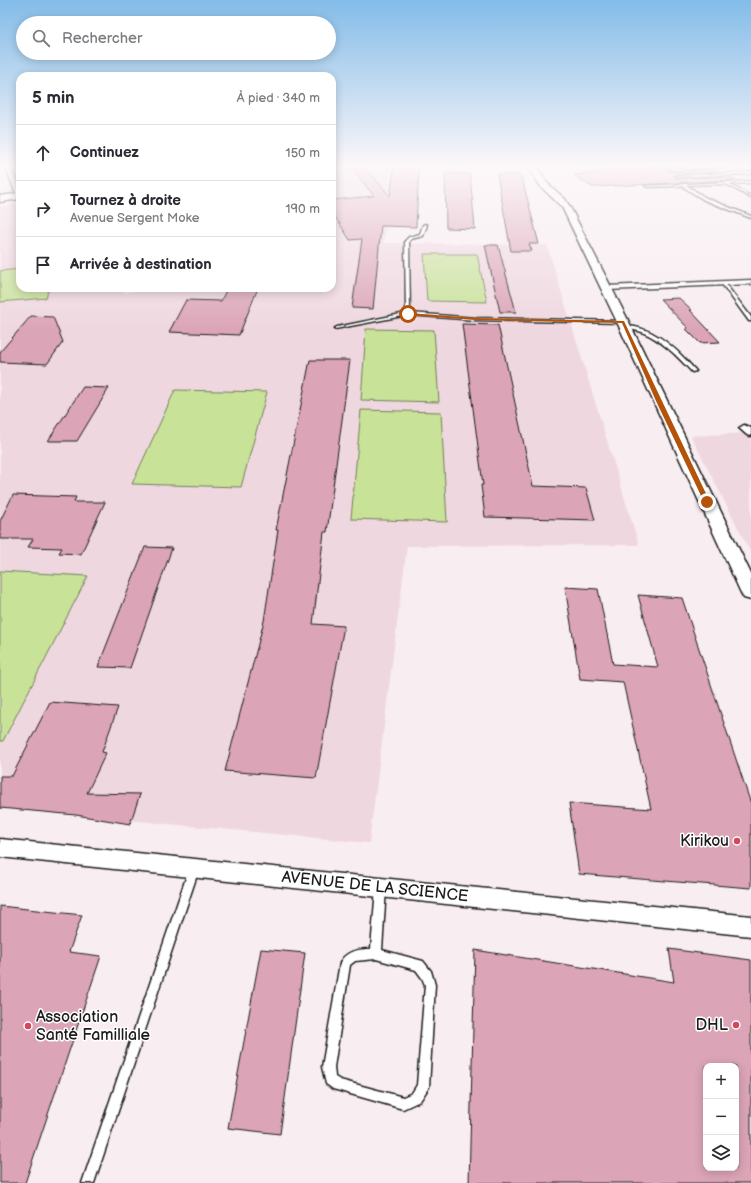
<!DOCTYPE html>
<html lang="fr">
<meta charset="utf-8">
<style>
:root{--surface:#fff;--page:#f2f2f3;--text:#2b2b33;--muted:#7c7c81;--line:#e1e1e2}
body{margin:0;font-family:"Balsamiq Sans",sans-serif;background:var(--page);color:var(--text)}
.controls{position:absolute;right:12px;bottom:12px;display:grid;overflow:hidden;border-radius:8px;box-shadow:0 2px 10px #0003}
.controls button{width:36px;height:36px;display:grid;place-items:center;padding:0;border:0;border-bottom:1px solid var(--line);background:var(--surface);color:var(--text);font:20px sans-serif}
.stop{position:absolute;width:12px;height:12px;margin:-9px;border:3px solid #b45309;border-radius:50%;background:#fff}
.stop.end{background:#b45309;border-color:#fff;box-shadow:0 1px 4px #0008}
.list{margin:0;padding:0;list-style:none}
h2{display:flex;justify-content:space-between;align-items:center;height:52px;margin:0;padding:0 16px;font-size:17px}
h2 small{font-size:13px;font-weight:400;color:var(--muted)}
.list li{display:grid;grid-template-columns:26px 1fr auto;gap:12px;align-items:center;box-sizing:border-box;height:56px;padding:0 16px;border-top:1px solid var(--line)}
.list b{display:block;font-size:15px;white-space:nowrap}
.list p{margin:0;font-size:13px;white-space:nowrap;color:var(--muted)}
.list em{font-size:13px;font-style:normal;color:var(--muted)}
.icon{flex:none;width:22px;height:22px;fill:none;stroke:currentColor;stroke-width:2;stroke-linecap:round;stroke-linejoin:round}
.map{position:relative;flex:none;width:751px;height:1183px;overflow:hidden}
.search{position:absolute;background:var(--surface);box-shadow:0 2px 10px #0003;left:16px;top:16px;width:320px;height:44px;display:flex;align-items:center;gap:10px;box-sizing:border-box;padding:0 14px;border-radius:22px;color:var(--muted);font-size:15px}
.panel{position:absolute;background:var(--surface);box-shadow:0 2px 10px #0003;left:16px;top:72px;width:320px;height:220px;border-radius:12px}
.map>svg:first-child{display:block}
.built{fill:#efd7e0}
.green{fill:#c8e298;stroke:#727f5a}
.building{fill:#dba4b7;stroke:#1c1c1c;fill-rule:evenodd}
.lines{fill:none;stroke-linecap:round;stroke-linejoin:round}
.service-casing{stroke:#1c1c1c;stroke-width:3}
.minor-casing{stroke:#1c1c1c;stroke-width:3}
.secondary-casing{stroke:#1c1c1c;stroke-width:3}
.primary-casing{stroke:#1c1c1c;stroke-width:3}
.service{fill:#fff;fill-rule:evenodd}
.minor{fill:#fff;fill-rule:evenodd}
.secondary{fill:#fff;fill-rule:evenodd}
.primary{fill:#fff;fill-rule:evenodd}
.route{fill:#b45309}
.poi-dot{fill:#d1495b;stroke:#fff;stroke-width:1.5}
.labels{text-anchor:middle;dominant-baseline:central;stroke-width:3;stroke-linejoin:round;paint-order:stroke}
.near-poi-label{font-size:16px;fill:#1c1c1c;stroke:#fff;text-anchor:end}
.near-street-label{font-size:16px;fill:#1c1c1c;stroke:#fff}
</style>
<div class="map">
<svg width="751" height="1183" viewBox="0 0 751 1183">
<rect width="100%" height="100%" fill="#f8edf1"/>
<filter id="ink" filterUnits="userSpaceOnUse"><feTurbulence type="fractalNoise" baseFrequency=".025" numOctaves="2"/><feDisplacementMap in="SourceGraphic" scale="8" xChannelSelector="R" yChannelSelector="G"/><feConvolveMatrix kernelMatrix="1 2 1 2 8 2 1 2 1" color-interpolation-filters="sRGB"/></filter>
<g filter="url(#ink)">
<path class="built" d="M 332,166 L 391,166 L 384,243 L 547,245 L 639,545 L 407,546 L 369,843 L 0,808 L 0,207 L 20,204 L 20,288 L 124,288 L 124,293 L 149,288 L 332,288 Z
M 747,433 L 751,438 L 751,553 L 691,436 Z"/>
<path class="green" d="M 424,254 L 477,254 L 487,302 L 427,301 Z
M 20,269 L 20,288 L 49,288 L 46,298 L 0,302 L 0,271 Z
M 366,329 L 434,330 L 439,402 L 361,400 Z
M 175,390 L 267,392 L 241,487 L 132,484 Z
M 361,410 L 441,412 L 447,522 L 351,519 Z
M 0,571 L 88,576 L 3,741 L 0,741 Z"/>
<path class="building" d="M 350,166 L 364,166 L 390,196 L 394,168 L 419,168 L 416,227 L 381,226 L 373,309 L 352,308 L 362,239 L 350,240 L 332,212 L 332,200 L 374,196 Z
M 611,166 L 664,166 L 672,172 L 713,169 L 719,172 L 676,174 L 674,176 L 677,178 L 728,176 L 735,180 L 592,187 L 574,175 L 599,173 L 590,167 Z
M 445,173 L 470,174 L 475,229 L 446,228 Z
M 497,174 L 521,175 L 539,244 L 529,244 L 532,251 L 511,251 Z
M 485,245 L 498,245 L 516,312 L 500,312 Z
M 227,288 L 258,288 L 239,335 L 169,332 L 186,300 L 221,301 Z
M 679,298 L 692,310 L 690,310 L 720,342 L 700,343 L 686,329 L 688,328 L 660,299 Z
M 31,316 L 53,317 L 63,342 L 47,364 L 0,362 L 0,352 Z
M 462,324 L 498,325 L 533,486 L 586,488 L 595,520 L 485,517 L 481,485 L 483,485 Z
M 310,360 L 350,360 L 327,532 L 324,532 L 313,624 L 344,626 L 316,778 L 225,771 L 264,621 L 278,530 L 276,530 Z
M 83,387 L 109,388 L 77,441 L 48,441 Z
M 13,495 L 76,497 L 74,502 L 105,502 L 81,554 L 59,553 L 62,548 L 28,547 L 33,539 L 0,539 L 0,521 Z
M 145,547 L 172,548 L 130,668 L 98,667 Z
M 565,587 L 598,589 L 613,664 L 658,667 L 638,595 L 682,598 L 751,804 L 751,888 L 579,874 L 569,803 L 651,809 L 623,682 L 580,679 Z
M 50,702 L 118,707 L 102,752 L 106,753 L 87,793 L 140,794 L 130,824 L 76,815 L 0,808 L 0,776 L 12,776 Z
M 0,906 L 82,915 L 69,952 L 101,956 L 25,1183 L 0,1183 Z
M 261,949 L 305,953 L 280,1134 L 228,1128 Z
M 669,949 L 751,960 L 751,1183 L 469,1183 L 475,950 L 674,982 ZM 706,1066 L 736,1066 L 736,1168 L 706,1168 Z"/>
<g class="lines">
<g class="service-casing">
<path id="service" d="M 665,166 L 672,168 L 742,166 L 672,170 Z
M 751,172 L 751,174 L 677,177 L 676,176 Z
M 751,181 L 751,183 L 729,184 L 751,196 L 751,198 L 726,184 L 686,185 L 706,198 L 751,216 L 751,218 L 704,200 L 682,186 L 647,187 L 645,186 Z
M 425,224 L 427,225 L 423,236 L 411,239 L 409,241 L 410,313 L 476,318 L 623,321 L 625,322 L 623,323 L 476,320 L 408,315 L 335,329 L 335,328 L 337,327 L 406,313 L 405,241 L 409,237 L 420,234 L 423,225 Z
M 722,282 L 724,282 L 751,317 L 751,321 L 749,321 L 722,284 Z
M 623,326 C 652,324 679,351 696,371 L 692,372 C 678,357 662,340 642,332 C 636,330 630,329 623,328 Z
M 194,864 L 197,866 L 199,869 L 94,1183 L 82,1183 L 189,869 L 191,866 Z
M 381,883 L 385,884 L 386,888 L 382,950 L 423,961 L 431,971 L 435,985 L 429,1087 L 420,1101 L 403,1109 L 333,1089 L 326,1084 L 322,1067 L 340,963 C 345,951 359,949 371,949 L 376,888 L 377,884 ZM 376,959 L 416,970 L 422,978 L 425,985 L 417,1085 L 412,1093 L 403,1097 L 340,1080 L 335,1077 L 334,1067 L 350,965 L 355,961 Z"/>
</g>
<g class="minor-casing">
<path id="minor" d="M 5,166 L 10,166 L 20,189 L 20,198 L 17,196 Z
M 751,280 L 751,284 L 607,290 L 603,288 L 607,286 Z
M 744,425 L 751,428 L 751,436 L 747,435 L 739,428 Z
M 0,839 L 751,916 L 751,936 L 0,857 Z"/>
</g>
<g class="secondary-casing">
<path id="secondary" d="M 528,166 L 536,166 L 547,183 L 565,199 L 570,207 L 629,322 L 751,574 L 751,600 L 744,598 L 741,593 L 617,322 L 562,207 L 541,187 Z"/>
</g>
<g class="primary-casing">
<path id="primary" d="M 20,193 L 20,199 L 0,202 L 0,196 Z"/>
</g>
<use href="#service" class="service"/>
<use href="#minor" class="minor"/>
<use href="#secondary" class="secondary"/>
<use href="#primary" class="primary"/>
</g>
</g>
<linearGradient id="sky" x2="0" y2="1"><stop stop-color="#83bce9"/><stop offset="0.5" stop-color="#fcf7f9"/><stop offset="1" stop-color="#fcf7f9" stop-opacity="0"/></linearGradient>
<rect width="751" height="331" fill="url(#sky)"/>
<path class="route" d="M 408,313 L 476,318 L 624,321 L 710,502 L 709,504 L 704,502 L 656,401 L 622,323 L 476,320 L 407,315 Z"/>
<g class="poi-dot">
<circle cx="737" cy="841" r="4"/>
<circle cx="736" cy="1025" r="4"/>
<circle cx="28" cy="1026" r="4"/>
</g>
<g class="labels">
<g class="near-poi-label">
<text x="729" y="841">Kirikou</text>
<text x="36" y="1017" text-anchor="start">Association<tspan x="36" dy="18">Santé Familliale</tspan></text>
<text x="728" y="1025">DHL</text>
</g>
<g class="near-street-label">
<text transform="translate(375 887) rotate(6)">AVENUE DE LA SCIENCE</text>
</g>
</g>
</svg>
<div class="controls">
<button>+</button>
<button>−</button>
<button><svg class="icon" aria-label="layers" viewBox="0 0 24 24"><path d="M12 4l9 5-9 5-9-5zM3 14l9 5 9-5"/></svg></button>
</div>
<div class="stop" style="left:408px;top:314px"></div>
<div class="stop end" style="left:707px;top:502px"></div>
<div class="search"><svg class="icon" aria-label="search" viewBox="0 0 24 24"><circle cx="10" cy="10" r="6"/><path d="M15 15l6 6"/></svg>Rechercher</div>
<section class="panel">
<h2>5 min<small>À pied · 340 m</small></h2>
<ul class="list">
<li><svg class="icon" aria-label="ahead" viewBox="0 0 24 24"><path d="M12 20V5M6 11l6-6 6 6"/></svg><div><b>Continuez</b></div><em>150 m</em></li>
<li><svg class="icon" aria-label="right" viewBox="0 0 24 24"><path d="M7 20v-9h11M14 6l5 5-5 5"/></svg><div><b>Tournez à droite</b><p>Avenue Sergent Moke</p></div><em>190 m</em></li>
<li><svg class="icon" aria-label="arrive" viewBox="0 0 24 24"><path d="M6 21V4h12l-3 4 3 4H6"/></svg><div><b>Arrivée à destination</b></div></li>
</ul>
</section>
</div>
